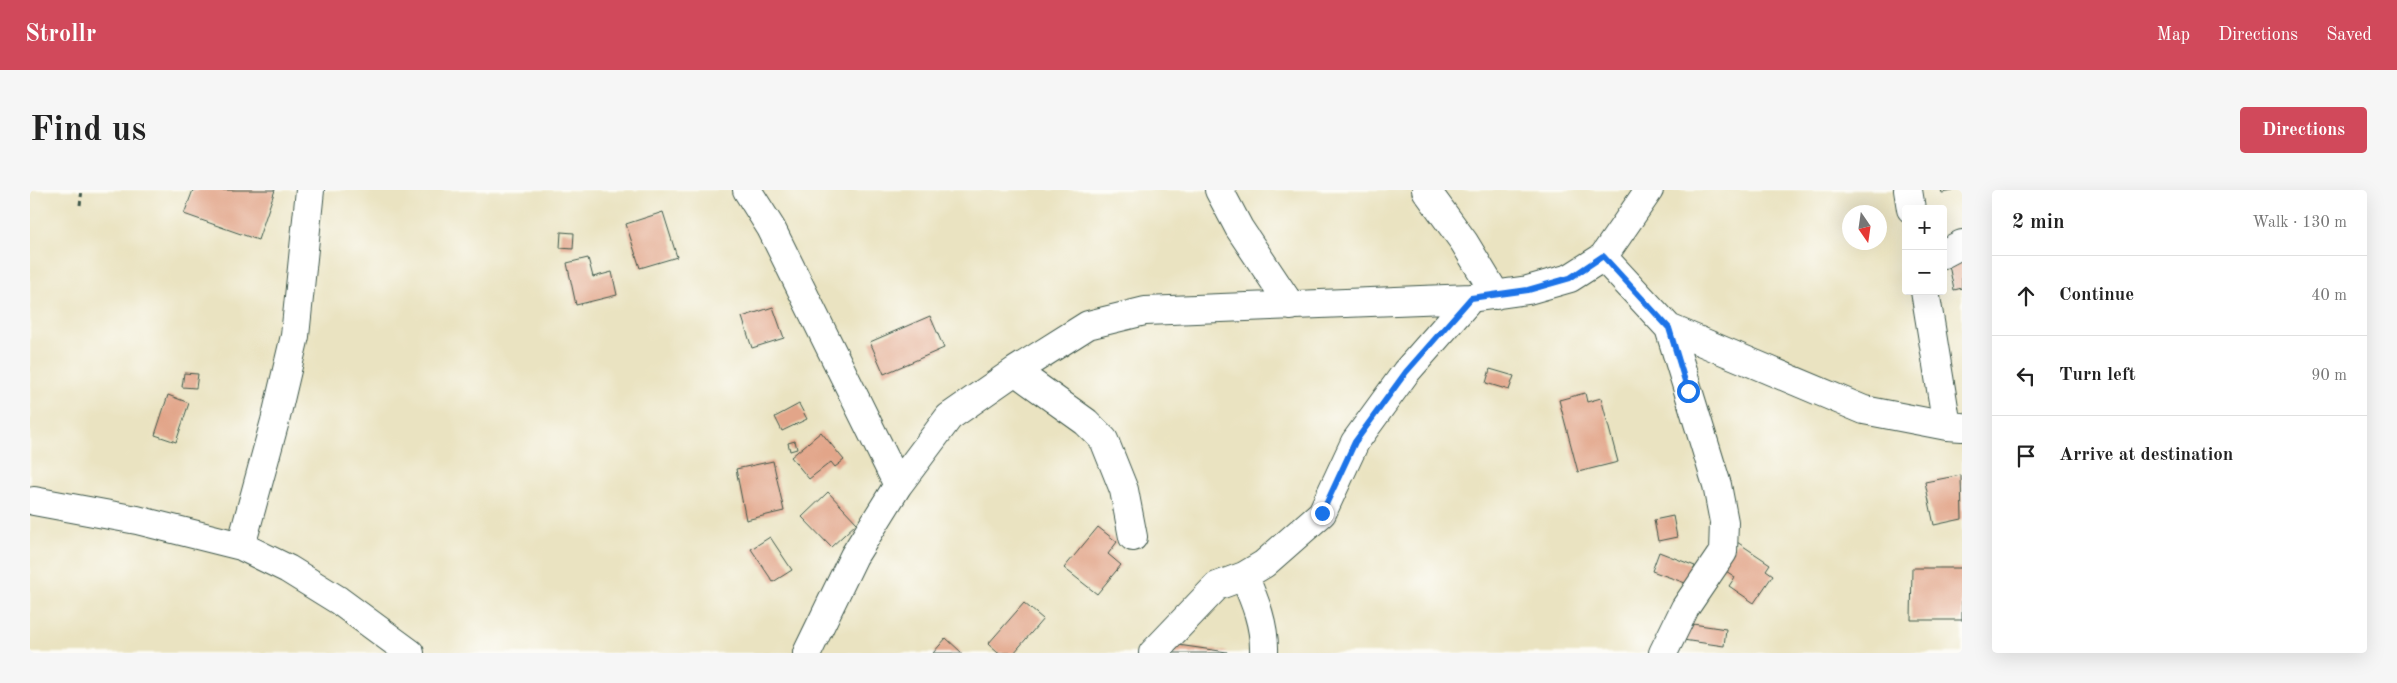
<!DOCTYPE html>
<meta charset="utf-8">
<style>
:root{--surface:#fff;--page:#f6f6f6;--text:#222;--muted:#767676;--line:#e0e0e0;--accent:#d1495b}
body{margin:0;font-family:"Old Standard TT",serif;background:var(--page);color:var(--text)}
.controls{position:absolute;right:15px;top:15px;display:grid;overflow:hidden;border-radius:5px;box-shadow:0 5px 20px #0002}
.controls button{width:45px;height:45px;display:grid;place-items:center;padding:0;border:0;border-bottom:1px solid var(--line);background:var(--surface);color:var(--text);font:25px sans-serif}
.compass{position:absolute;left:1812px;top:15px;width:45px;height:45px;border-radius:50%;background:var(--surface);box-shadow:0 5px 20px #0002;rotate:167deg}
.stop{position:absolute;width:15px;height:15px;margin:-11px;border:4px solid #1a73e8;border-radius:50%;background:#fff}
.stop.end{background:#1a73e8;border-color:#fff;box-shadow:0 1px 5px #0008}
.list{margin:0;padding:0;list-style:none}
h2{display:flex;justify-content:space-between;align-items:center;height:65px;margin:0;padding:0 20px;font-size:21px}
h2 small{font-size:16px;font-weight:400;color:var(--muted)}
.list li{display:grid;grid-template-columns:32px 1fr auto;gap:15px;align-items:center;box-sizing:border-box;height:80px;padding:0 20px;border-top:1px solid var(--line)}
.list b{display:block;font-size:19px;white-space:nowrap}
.list em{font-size:16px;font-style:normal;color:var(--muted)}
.icon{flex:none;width:28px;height:28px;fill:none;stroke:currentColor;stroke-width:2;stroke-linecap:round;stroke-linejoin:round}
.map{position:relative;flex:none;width:1932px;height:463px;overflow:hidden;border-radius:5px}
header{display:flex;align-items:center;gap:30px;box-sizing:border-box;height:70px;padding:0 25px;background:var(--accent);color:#fff}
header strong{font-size:24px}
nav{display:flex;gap:28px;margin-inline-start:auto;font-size:18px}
.intro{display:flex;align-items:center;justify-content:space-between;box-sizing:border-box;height:120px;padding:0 30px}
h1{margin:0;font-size:35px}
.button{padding:12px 22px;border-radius:5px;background:var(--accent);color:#fff;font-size:18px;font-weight:700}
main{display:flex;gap:30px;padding:0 30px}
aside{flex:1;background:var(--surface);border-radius:5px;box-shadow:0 5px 20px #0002}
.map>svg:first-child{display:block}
.building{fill:#e2a589}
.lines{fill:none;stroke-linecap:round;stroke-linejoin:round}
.minor-casing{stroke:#3d5649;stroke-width:30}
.path{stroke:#3d5649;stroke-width:3;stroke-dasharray:4 4;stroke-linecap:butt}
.minor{stroke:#fff;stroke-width:28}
.route{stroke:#1a73e8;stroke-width:6}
</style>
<header>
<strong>Strollr</strong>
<nav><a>Map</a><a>Directions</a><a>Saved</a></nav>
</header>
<div class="intro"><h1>Find us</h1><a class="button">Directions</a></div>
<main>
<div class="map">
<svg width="1932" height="463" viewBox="0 0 1932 463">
<rect width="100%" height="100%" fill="#fdfcf7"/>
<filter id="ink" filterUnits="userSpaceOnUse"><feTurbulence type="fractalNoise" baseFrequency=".02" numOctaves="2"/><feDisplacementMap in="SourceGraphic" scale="10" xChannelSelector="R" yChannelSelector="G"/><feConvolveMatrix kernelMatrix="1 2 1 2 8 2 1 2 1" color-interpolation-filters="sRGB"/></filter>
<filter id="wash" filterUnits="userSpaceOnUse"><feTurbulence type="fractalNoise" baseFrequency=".0096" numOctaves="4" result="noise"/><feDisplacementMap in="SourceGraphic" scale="20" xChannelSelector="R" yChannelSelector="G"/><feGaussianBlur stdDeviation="1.12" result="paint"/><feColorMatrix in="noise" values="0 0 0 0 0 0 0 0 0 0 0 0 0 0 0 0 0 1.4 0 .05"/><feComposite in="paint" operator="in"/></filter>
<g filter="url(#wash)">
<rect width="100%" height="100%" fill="#eae3c1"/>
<g id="blocks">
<path class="building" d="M 163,0 L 245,0 L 228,50 L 154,24 Z
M 1911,0 L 1923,0 L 1923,1 L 1912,3 Z
M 633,22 L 647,67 L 610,78 L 596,34 Z
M 531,42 L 544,43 L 543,59 L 530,58 Z
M 1932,61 L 1932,98 L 1924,100 L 1917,65 Z
M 558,68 L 563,87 L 582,82 L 587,105 L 546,115 L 537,73 Z
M 743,117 L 754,148 L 722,158 L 712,127 Z
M 900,126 L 914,158 L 854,184 L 840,152 Z
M 1460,179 L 1484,186 L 1479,200 L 1456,193 Z
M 154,183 L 168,184 L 166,198 L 152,197 Z
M 1555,203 L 1557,212 L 1571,208 L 1588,272 L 1548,282 L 1529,210 Z
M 138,205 L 159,213 L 146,252 L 125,245 Z
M 769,214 L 777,229 L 752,241 L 745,227 Z
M 791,242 L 814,270 L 805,277 L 801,272 L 779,289 L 761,267 Z
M 765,251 L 767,259 L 760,261 L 758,253 Z
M 743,271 L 754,321 L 716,330 L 706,279 Z
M 1931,285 L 1932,329 L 1904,335 L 1895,292 Z
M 798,302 L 827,333 L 801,357 L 772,327 Z
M 1643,326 L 1647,347 L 1628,351 L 1624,330 Z
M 1068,337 L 1087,352 L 1078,364 L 1091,375 L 1067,404 L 1034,378 Z
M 740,347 L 762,380 L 743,392 L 721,359 Z
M 1707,352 L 1740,374 L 1736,380 L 1743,385 L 1724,413 L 1699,396 L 1705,387 L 1690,377 Z
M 1629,362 L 1665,376 L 1658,394 L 1622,381 Z
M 1882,378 L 1932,378 L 1932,430 L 1881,430 Z
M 994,413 L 1013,429 L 984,463 L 968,463 L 958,454 Z
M 1656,433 L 1696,439 L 1694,456 L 1653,450 Z
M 916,448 L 932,463 L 903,463 Z
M 1134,453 L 1197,462 L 1197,463 L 1133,463 Z"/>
</g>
</g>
<g filter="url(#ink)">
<use href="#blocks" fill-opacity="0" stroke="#3d5649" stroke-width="1"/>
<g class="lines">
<g class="minor-casing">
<path id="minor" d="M 717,0 L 741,38 L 868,295
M 1189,0 L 1209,38 L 1261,116
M 1396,0 L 1434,52 L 1466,105
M 1878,0 L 1881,19
M 1913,64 L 1932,54
M 1573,67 L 1639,138 L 1834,220 L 1917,236 L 1932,237
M 1895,101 L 1917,236
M 985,181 L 1056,232 L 1074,250 L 1094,300 L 1103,347
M 4,311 L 107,330 L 211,356 L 258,379 L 308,410 L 380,463
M 211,356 L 245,231 L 265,146 L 280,0
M 1214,386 C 1225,411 1235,435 1234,463
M 777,463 L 824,366 L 868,295 L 919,227 L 985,181 L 1058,135 L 1115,121 L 1441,108 L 1498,100 L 1540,88 L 1573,67 L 1619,0
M 1123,463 L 1187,396 L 1214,386 L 1234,374 L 1292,323 L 1325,252 L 1376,182 L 1441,108
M 1633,463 L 1655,418 L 1693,362 L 1694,332 L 1687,295 L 1639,138"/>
</g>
<path class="path" d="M 50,15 L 52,0"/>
<use href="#minor" class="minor"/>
</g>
</g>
<g class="lines" filter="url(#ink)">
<path class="route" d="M 1292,323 L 1325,252 L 1376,182 L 1441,108 L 1498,100 L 1540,88 L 1573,66 L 1639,138 L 1658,201"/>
</g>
</svg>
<div class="controls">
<button>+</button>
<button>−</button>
</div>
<svg class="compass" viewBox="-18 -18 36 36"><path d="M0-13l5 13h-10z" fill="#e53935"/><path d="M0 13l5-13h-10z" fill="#767676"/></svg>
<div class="stop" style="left:1658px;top:201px"></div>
<div class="stop end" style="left:1292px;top:323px"></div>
</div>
<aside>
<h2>2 min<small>Walk · 130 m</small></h2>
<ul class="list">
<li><svg class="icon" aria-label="ahead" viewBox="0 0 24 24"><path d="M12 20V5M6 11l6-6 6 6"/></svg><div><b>Continue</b></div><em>40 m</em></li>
<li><svg class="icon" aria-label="left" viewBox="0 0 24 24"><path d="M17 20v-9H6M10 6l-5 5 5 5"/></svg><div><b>Turn left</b></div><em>90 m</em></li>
<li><svg class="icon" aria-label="arrive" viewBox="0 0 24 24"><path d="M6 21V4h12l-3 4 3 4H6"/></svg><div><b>Arrive at destination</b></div></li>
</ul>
</aside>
</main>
